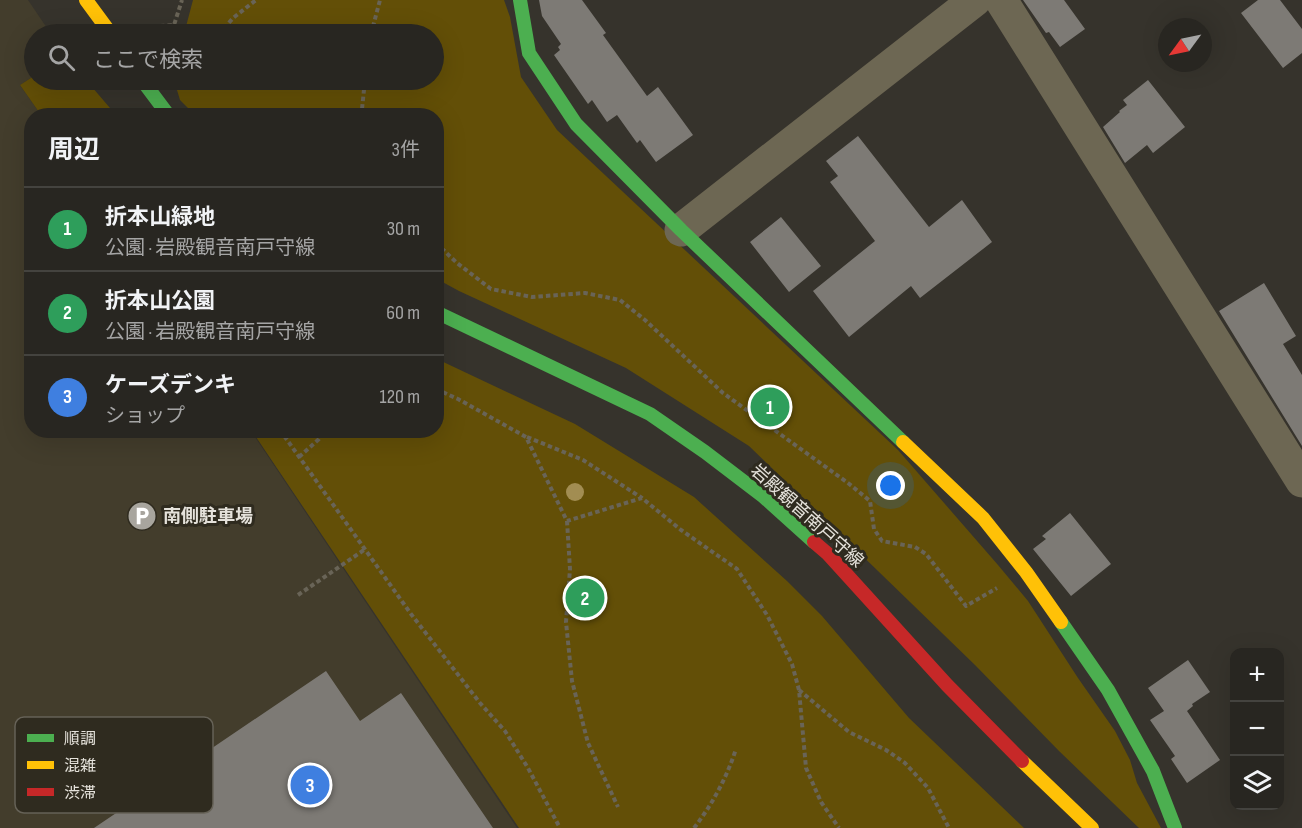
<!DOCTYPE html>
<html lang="ja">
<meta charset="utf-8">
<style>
:root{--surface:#282621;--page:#302e2a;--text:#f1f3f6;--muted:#a5a5a5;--line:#44433f;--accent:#b45309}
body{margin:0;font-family:"Sofia Sans Condensed","Noto Sans JP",sans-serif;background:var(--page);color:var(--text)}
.controls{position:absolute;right:18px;bottom:18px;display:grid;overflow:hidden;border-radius:12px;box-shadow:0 6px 24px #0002}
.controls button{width:54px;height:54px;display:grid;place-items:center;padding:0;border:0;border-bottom:2px solid var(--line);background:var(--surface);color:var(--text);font:30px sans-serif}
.compass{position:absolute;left:1158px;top:18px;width:54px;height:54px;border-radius:50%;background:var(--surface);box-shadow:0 6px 24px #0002;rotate:237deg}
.you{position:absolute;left:891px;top:486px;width:21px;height:21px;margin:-15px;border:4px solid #fff;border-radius:50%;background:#1a73e8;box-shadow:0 0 0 9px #1a73e833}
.badge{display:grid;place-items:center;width:39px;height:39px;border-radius:50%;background:var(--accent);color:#fff;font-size:20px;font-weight:700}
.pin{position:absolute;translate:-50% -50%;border:3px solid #fff;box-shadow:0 2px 6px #0006}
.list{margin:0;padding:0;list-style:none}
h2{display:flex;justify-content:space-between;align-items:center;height:78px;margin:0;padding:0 24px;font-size:26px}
h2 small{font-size:20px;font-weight:400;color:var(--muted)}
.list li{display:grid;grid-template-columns:39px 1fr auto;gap:18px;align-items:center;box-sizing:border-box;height:84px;padding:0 24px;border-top:2px solid var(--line)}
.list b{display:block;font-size:22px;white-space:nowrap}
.list p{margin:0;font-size:20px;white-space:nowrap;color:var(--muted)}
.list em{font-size:20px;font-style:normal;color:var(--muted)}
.icon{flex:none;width:33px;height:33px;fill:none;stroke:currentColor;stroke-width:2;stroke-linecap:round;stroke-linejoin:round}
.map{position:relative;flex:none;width:1302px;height:828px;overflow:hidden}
.search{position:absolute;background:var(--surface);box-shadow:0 6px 24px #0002;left:24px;top:24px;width:420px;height:66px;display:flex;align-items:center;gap:15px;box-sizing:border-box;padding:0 21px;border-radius:33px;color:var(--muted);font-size:22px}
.panel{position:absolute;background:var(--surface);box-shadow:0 6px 24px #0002;left:24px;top:108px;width:420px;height:330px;border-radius:24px}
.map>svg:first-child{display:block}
.built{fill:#433d2c}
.green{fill:#634f07}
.building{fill:#7d7a75}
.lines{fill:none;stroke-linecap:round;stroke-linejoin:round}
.path{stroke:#696457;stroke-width:4;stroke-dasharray:4.5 3;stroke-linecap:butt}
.street{stroke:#6d6753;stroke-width:33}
.fast{stroke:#4caf50;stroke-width:14}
.slow{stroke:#ffc107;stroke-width:14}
.jam{stroke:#c62828;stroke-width:14}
.tree{fill:#a28d52}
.labels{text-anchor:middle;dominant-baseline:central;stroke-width:6;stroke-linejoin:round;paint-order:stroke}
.poi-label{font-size:18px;font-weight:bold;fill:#e5e2db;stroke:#2f2b1f;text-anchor:start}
.street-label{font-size:18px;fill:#e5e2db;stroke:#2f2b1f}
.key{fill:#2f2b1f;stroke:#666257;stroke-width:1.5}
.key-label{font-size:16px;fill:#e5e2db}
</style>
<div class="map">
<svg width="1302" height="828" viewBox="0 0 1302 828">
<rect width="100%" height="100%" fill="#36332c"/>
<path class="built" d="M 0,0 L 28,0 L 51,34 L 34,34 L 34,76 L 20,85 L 41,115 L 32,116 L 32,430 L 251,431 L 517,828 L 0,828 Z"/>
<path class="green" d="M 193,0 L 504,0 L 510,17 L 521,77 L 557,130 L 898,450 L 998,565 L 1028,601 L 1078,678 L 1115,731 L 1130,760 L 1137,783 L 1161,828 L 1139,828 L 1059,751 L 975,665 L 749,446 L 626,368 L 459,291 L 437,279 L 436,116 L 195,115 L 180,100 L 174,80 L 434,80 L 434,34 L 184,34 Z
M 34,76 L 34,80 L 86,80 L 116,115 L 41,115 L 20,85 Z
M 437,359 L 575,424 L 694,497 L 787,581 L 822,616 L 909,718 L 1024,828 L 519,828 L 252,431 L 436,430 Z"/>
<path class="building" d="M 539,0 L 582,0 L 606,33 L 603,35 L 647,96 L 658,87 L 693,135 L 656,162 L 640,140 L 637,143 L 617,115 L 607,122 L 592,100 L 588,104 L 554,55 L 560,50 L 558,47 L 561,44 L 542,16 Z
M 1023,0 L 1064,0 L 1085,29 L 1060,47 L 1049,32 L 1046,33 Z
M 1258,0 L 1280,0 L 1302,29 L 1302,53 L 1283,68 L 1241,13 Z
M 1148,80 L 1185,127 L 1153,153 L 1147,145 L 1125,163 L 1103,127 L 1120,112 L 1119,111 L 1127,105 L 1123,100 Z
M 858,136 L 929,227 L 962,200 L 992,242 L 920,298 L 911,286 L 849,337 L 813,291 L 875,241 L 830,182 L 838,176 L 826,161 Z
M 781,217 L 821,266 L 789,292 L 750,242 Z
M 1264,283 L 1296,336 L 1283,344 L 1302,375 L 1302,446 L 1219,311 Z
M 1070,513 L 1111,564 L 1071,596 L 1033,549 L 1046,539 L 1042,536 Z
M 1188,660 L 1210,692 L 1192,704 L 1193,706 L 1187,711 L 1220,760 L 1187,783 L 1171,759 L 1175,756 L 1150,720 L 1164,711 L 1148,688 Z
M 326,671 L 360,721 L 401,693 L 493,828 L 94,828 Z"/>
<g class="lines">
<path class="path" d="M 145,27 L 174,25 L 182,0
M 219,34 L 233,18 L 256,0
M 371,34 L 380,0
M 363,116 L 362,109 L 365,80
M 436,243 L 457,263 L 491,289 L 532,297 L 585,293 L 620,300 L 645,320 L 723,393 L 848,483 L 870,501 L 874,529 L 882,541 L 915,547 L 926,554 L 966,606 L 997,588
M 436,389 L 458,399 L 526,437 L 567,521 L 642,498 L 681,530 L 737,569 L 767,615 L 792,664 L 799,690 L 806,768 L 821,802 L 839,828
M 280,430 L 411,614 L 480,703 L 505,731 L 528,768 L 560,828
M 527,437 L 583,460 L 642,498
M 299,457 L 319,439 L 325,430
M 567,521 L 570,569 L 566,622 L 572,681 L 588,743 L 618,807
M 298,595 L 364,550
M 799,690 L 849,732 L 886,750 L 905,763 L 928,788 L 949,828
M 694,828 C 712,805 727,777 736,749"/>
<path class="street" d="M 1001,0 L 1302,481
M 681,230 L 975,0"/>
<path class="fast" d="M 520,0 L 529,53 L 576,124 L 681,230 L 903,442
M 142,80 L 169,116
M 436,312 L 650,414 L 705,452 L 764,497 L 814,542
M 1061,622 L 1108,690 L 1153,771 L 1175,828"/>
<path class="slow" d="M 86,0 L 111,34
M 903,442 L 983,518 L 1026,572 L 1061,622
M 1022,761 L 1092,828"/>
<path class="jam" d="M 814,542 L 828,554 L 947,685 L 1022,761"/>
</g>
<circle class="tree" cx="575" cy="492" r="9"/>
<defs>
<g id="parking-disc" transform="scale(1.5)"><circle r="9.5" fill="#a8a59e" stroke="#2f2b1f"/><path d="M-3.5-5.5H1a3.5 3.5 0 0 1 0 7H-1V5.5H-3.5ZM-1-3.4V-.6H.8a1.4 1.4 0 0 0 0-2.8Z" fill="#fff"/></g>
</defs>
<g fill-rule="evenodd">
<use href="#parking-disc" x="142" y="516"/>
</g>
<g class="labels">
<g class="poi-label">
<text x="163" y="516">南側駐車場</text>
</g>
<g class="street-label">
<text transform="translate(807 516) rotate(42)">岩殿観音南戸守線</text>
</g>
</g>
<rect x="15" y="717" width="198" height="96" rx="9" class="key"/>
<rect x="27" y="734" width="27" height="8" fill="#4caf50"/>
<rect x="27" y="761" width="27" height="8" fill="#ffc107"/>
<rect x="27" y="788" width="27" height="8" fill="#c62828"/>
<g class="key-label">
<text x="64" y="744">順調</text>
<text x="64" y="771">混雑</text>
<text x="64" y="798">渋滞</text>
</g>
</svg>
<div class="controls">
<button>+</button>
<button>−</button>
<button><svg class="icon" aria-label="layers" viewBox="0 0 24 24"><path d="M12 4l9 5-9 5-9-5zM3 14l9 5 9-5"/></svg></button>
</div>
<svg class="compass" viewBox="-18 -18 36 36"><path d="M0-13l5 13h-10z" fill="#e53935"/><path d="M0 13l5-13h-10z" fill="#a5a5a5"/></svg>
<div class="you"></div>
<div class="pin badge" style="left:770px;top:407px;background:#2e9e5b">1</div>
<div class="pin badge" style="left:585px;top:598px;background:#2e9e5b">2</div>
<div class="pin badge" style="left:310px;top:785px;background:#3f7fe0">3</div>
<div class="search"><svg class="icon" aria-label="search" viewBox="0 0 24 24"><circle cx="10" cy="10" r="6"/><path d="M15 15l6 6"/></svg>ここで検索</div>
<section class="panel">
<h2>周辺<small>3件</small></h2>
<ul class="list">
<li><span class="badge" style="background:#2e9e5b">1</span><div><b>折本山緑地</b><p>公園 · 岩殿観音南戸守線</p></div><em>30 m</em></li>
<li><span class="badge" style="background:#2e9e5b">2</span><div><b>折本山公園</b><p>公園 · 岩殿観音南戸守線</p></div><em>60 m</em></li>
<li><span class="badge" style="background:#3f7fe0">3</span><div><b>ケーズデンキ</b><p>ショップ</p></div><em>120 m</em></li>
</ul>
</section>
</div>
